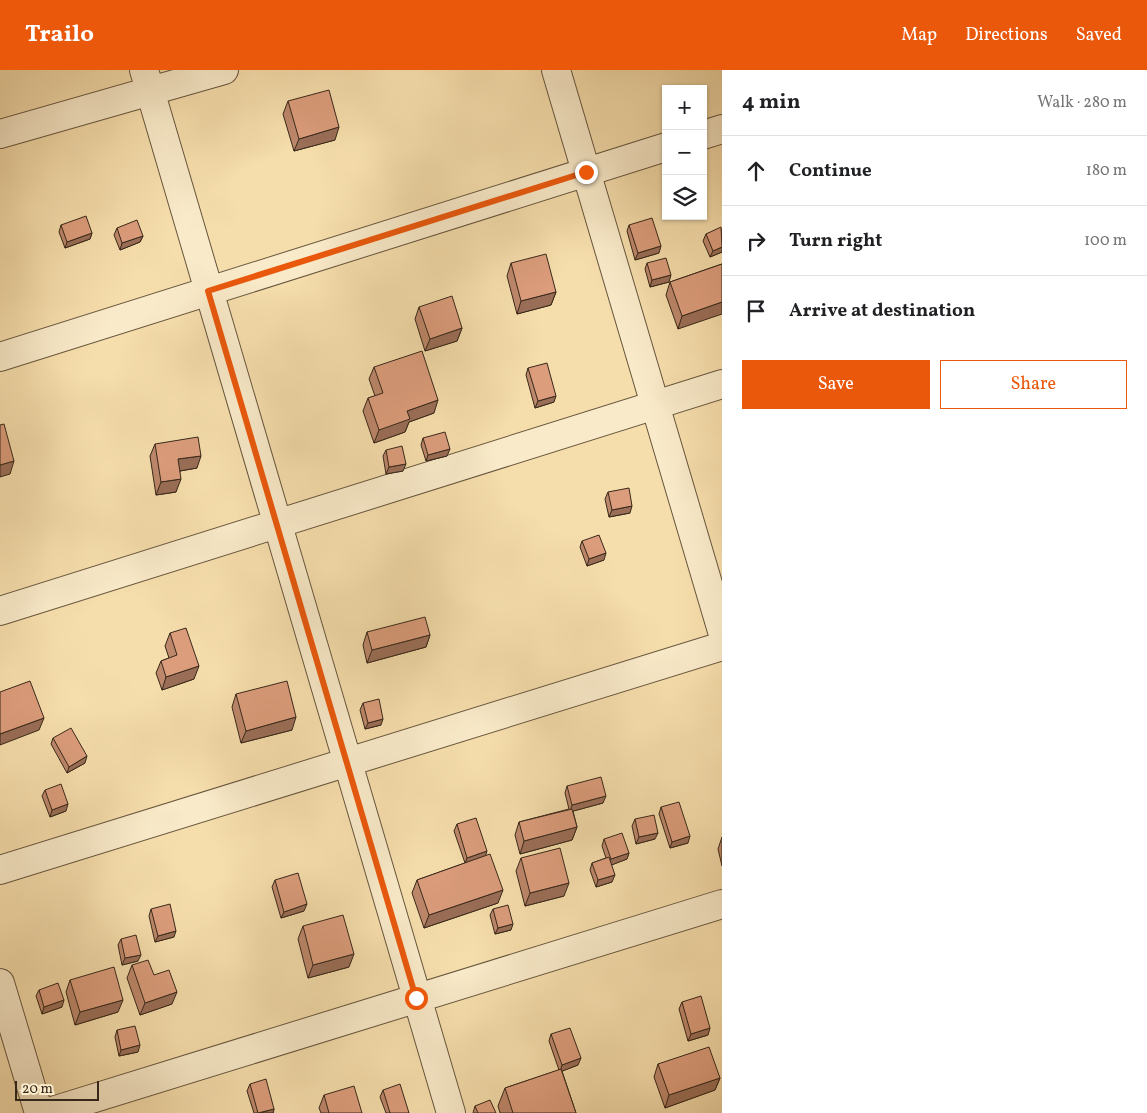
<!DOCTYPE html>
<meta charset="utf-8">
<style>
:root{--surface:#fff;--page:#f2f2f2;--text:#202124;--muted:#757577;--line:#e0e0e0;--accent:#ea580c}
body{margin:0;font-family:Vollkorn,serif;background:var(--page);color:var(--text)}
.controls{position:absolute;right:15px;top:15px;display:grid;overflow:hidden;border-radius:0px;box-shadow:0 1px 4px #0004}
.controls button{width:45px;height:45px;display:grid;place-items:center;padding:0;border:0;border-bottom:1px solid var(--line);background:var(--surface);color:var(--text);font:25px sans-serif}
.scale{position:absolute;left:15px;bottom:12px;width:84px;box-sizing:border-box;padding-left:5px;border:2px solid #37281a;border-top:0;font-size:14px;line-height:18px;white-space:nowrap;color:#37281a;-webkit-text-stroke:4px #f9eac9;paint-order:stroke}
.stop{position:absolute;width:15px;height:15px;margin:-11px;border:4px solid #ea580c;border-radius:50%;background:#fff}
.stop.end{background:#ea580c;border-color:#fff;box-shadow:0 1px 5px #0008}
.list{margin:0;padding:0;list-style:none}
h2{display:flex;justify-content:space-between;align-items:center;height:65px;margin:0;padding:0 20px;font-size:21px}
h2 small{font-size:16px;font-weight:400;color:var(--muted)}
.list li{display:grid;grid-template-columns:32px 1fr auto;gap:15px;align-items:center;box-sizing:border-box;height:70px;padding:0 20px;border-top:1px solid var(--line)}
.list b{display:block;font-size:19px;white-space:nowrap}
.list em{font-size:16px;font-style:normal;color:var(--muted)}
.actions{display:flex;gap:10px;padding:15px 20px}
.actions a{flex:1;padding:11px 0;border:1px solid var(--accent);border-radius:0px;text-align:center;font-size:18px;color:var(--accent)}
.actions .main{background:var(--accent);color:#fff}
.icon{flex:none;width:28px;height:28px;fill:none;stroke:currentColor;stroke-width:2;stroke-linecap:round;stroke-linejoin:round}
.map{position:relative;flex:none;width:722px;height:1043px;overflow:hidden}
header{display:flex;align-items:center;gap:30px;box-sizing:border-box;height:70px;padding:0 25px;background:var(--accent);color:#fff}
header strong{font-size:24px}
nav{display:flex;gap:28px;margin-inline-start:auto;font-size:18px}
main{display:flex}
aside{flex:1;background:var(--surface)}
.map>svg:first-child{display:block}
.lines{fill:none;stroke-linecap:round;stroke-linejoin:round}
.minor-casing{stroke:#67563e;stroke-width:30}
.minor{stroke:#f9eac9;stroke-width:28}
.wall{fill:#bd876b;stroke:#37281a}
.shaded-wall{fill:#9a6e57;stroke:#37281a}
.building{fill:#dc9d7c;stroke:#37281a}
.route{stroke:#ea580c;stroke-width:6}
</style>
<header>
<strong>Trailo</strong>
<nav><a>Map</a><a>Directions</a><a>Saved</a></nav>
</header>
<main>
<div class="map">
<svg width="722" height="1043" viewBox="0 0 722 1043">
<rect width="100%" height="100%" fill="#f6deac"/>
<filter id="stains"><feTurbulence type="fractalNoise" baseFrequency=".004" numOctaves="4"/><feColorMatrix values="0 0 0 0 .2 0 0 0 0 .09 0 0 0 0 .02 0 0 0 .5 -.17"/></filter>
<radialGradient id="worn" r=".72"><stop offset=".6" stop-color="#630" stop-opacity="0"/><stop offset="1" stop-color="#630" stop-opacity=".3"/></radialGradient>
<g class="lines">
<g class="minor-casing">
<path id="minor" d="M 144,0 L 451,1043
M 556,0 L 722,561
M 0,64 L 224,0
M 703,65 L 722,59
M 0,287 L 666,77
M 0,541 L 722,314
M 0,800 L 722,576
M 0,913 L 39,1043
M 46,1043 L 722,834"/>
</g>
<use href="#minor" class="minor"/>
</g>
<path class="wall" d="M 288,31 L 335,70 L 294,81 L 283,44 Z
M 61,155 L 92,163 L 90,169 L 65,178 L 59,162 Z
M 629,155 L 659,183 L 635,190 L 627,161 Z
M 117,158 L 143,166 L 140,172 L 120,180 L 114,165 Z
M 722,159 L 722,182 L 710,187 L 703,171 L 706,164 Z
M 511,193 L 556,222 L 551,235 L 517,244 L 507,206 Z
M 647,193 L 669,212 L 650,217 L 645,199 Z
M 722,194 L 678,259 L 666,225 L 670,212 Z
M 419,237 L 462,258 L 457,271 L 425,281 L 415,249 Z
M 374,297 L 434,343 L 409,352 L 405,362 L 374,373 L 363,341 L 368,328 L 375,326 L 369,309 Z
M 528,298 L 554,332 L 535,338 L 526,305 Z
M 423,368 L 447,386 L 426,391 L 421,375 Z
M 155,374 L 197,398 L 180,401 L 176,422 L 156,425 L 150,386 Z
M 386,380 L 403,401 L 386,404 L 383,386 Z
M 608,422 L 630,443 L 609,447 L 605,429 Z
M 582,471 L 604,490 L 587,496 L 580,477 Z
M 367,562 L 430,565 L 426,577 L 367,593 L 363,575 Z
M 170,563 L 194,609 L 162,620 L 156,603 L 161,591 L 169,588 L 165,576 Z
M 236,624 L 292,660 L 241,673 L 232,637 Z
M 363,633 L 381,655 L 365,659 L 360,640 Z
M 53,668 L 85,693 L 67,703 L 51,674 Z
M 567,716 L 603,733 L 573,741 L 577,757 L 572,770 L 520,784 L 515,765 L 519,752 L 569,739 L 565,723 Z
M 45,720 L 66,741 L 50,747 L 42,726 Z
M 661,737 L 688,773 L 670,778 L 659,744 Z
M 635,749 L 655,769 L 636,774 L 632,756 Z
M 457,754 L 485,786 L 498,833 L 424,858 L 412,823 L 417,810 L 465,793 L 454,761 Z
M 722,767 L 722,796 L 718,779 Z
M 604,769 L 629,783 L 627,789 L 611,795 L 612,812 L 596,817 L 590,800 L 592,793 L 606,788 L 602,776 Z
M 521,788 L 564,826 L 525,836 L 516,801 Z
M 275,810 L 304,841 L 281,848 L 272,817 Z
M 151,839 L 174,867 L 155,872 L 149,846 Z
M 493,839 L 511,860 L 495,864 L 490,845 Z
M 303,856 L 349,897 L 308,908 L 298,869 Z
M 121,869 L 138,891 L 122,895 L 118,875 Z
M 132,895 L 154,905 L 172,934 L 140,945 L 127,908 Z
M 70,910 L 118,942 L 75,955 L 66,922 Z
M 39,920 L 62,937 L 42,944 L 36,926 Z
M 682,932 L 708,965 L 688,971 L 679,939 Z
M 117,960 L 138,982 L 119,986 L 115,967 Z
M 551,964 L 578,995 L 562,1001 L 576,1043 L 500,1043 L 498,1036 L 505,1018 L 559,1000 L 549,971 Z
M 658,994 L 720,1008 L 715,1020 L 665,1038 L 654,1007 Z
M 250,1014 L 274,1039 L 273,1043 L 254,1043 L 247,1021 Z
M 383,1020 L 409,1043 L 386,1043 L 380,1027 Z
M 324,1025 L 362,1043 L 321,1043 L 319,1038 Z
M 475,1036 L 496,1043 L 473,1043 Z"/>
<path class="shaded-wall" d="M 339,57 L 335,70 L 294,81 L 299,69 Z
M 92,163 L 90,169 L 65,178 L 67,172 Z
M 143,166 L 140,172 L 120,180 L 122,173 Z
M 661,176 L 659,183 L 635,190 L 638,183 Z
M 722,177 L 722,182 L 710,187 L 713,181 Z
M 671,205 L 669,212 L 650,217 L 652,210 Z
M 556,222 L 551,235 L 517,244 L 521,231 Z
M 722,232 L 722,244 L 678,259 L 682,246 Z
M 462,258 L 457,271 L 425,281 L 430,269 Z
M 556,326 L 554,332 L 535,338 L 538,331 Z
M 438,330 L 434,343 L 409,352 L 405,362 L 374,373 L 379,360 L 407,341 Z
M 450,379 L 447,386 L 426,391 L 428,385 Z
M 201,386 L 197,398 L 174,402 L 178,389 Z
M 14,391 L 10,404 L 0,407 L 0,395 Z
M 406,394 L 403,401 L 386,404 L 389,397 Z
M 181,409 L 176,422 L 156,425 L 161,412 Z
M 632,436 L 630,443 L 609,447 L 612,440 Z
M 606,483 L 604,490 L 587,496 L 589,489 Z
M 430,565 L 426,577 L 367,593 L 372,580 Z
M 199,596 L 194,609 L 162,620 L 166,607 Z
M 296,647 L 292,660 L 241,673 L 246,661 Z
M 44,648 L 39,660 L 0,675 L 0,664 Z
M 383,649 L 381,655 L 365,659 L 368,653 Z
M 87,686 L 85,693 L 67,703 L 69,697 Z
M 606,726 L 603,733 L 570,742 L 572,735 Z
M 68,734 L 66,741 L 50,747 L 52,740 Z
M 577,757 L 572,770 L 520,784 L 524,771 Z
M 658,763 L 655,769 L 636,774 L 639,767 Z
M 690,766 L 688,773 L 670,778 L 672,772 Z
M 487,781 L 485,788 L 465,794 L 467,788 Z
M 629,783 L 627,789 L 609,796 L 611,789 Z
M 615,805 L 612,812 L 596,817 L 598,810 Z
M 569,813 L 564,826 L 525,836 L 530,823 Z
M 503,820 L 498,833 L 424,858 L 429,845 Z
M 307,834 L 304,841 L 281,848 L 284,842 Z
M 513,854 L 511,860 L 495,864 L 498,858 Z
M 176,861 L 174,867 L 155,872 L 158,866 Z
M 354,884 L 349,897 L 308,908 L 313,895 Z
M 141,885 L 138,891 L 122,895 L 125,888 Z
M 177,922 L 172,934 L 140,945 L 145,933 Z
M 64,930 L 62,937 L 42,944 L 44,937 Z
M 123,930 L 118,942 L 75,955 L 80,942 Z
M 710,958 L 708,965 L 688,971 L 691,964 Z
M 140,975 L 138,982 L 119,986 L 121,980 Z
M 581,988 L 578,995 L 560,1002 L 562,995 Z
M 720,1008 L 715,1020 L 665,1038 L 669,1025 Z
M 274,1039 L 273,1043 L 260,1043 Z"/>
<path class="building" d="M 329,20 L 339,57 L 299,69 L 288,31 Z
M 86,146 L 92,163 L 67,172 L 61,155 Z
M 652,148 L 661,176 L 638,183 L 629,155 Z
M 137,150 L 143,166 L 122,173 L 117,158 Z
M 721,157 L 722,177 L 713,181 L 706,164 Z
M 546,184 L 556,222 L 521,231 L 511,193 Z
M 666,188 L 671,205 L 652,210 L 647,193 Z
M 722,194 L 722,232 L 682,246 L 670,212 Z
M 452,226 L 462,258 L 430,269 L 419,237 Z
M 422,281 L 438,330 L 407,341 L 410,349 L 379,360 L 368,328 L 383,323 L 374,297 Z
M 547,293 L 556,326 L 538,331 L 528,298 Z
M 4,354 L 14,391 L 0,395 L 0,355 Z
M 445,362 L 450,379 L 428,385 L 423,368 Z
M 198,367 L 201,386 L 178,389 L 181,409 L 161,412 L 155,374 Z
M 402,376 L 406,394 L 389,397 L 386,380 Z
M 629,418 L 632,436 L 612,440 L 608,422 Z
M 599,465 L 606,483 L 589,489 L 582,471 Z
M 425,547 L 430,565 L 372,580 L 367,562 Z
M 186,558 L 199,596 L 166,607 L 161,591 L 177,585 L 170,563 Z
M 30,611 L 44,648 L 0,664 L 0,622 Z
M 287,611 L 296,647 L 246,661 L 236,624 Z
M 379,629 L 383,649 L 368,653 L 363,633 Z
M 71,658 L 87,686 L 69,697 L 53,668 Z
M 601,707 L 606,726 L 572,735 L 567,716 Z
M 61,714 L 68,734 L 52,740 L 45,720 Z
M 679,732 L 690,766 L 672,772 L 661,737 Z
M 572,739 L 577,757 L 524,771 L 519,752 Z
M 654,745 L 658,763 L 639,767 L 635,749 Z
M 476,748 L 487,781 L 467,788 L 457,754 Z
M 622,763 L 629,783 L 611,789 L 604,769 Z
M 560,778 L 569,813 L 530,823 L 521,788 Z
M 490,784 L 503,820 L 429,845 L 417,810 Z
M 609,787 L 615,805 L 598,810 L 592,793 Z
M 298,803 L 307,834 L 284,842 L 275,810 Z
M 170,834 L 176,861 L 158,866 L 151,839 Z
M 508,835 L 513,854 L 498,858 L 493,839 Z
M 343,845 L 354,884 L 313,895 L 303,856 Z
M 136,865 L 141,885 L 125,888 L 121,869 Z
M 148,890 L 154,905 L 169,900 L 177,922 L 145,933 L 132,895 Z
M 114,897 L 123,930 L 80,942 L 70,910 Z
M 58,913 L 64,930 L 44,937 L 39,920 Z
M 701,926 L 710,958 L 691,964 L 682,932 Z
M 135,956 L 140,975 L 121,980 L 117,960 Z
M 570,958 L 581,988 L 562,995 L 551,964 Z
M 709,977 L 720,1008 L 669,1025 L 658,994 Z
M 561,999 L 576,1043 L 513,1043 L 505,1018 Z
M 266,1009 L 274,1039 L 258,1043 L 250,1014 Z
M 400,1014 L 409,1043 L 390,1043 L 383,1020 Z
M 354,1016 L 362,1043 L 329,1043 L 324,1025 Z
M 490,1030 L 496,1043 L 478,1043 L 475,1036 Z"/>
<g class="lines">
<path class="route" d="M 416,928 L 208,221 L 586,102"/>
</g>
<rect width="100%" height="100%" filter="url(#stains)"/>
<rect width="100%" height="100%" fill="url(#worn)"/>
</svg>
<div class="controls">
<button>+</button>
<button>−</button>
<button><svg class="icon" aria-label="layers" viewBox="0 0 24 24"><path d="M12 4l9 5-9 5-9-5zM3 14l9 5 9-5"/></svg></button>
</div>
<div class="scale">20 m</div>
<div class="stop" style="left:416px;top:928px"></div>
<div class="stop end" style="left:586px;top:102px"></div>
</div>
<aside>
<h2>4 min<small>Walk · 280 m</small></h2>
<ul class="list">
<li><svg class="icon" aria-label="ahead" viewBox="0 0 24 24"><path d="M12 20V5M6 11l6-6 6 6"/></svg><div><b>Continue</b></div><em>180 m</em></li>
<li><svg class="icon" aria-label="right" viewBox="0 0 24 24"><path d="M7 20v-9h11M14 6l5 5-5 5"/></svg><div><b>Turn right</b></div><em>100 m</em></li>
<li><svg class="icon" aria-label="arrive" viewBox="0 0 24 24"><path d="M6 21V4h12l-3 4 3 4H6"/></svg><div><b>Arrive at destination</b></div></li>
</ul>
<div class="actions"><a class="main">Save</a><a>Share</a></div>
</aside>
</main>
